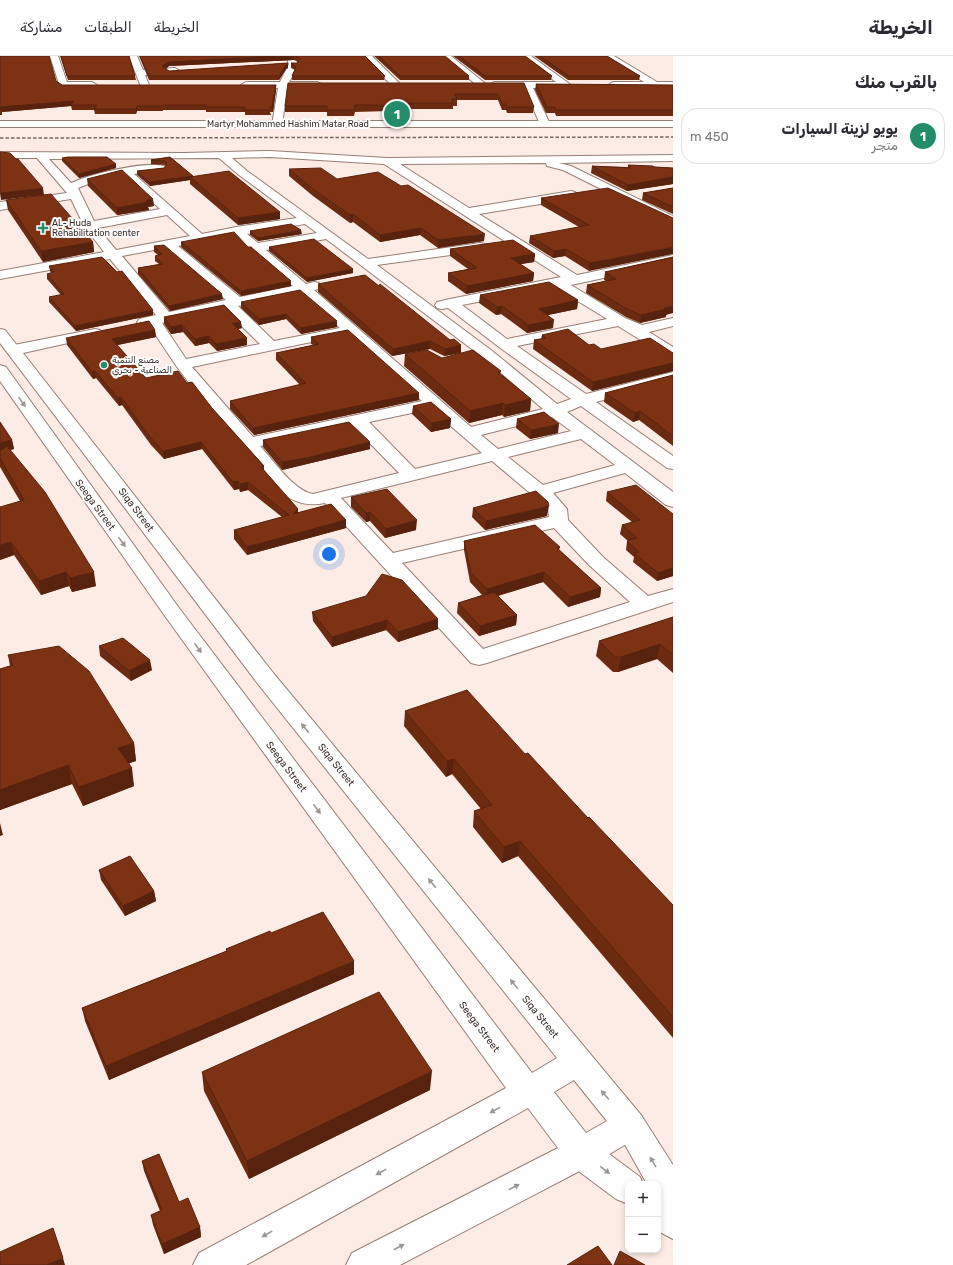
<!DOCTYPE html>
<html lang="ar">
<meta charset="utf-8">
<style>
:root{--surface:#fff;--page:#f7f7f7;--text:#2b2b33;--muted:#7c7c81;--line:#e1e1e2;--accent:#238c68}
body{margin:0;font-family:Rubik,Cairo,sans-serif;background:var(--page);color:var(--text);direction:rtl}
.controls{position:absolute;right:12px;bottom:12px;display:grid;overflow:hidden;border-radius:8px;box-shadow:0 2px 6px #0003}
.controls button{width:36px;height:36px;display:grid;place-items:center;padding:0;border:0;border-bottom:1px solid var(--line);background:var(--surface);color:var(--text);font:20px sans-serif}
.you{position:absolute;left:329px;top:498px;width:14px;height:14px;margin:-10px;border:3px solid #fff;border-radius:50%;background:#1a73e8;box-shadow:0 0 0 6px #1a73e833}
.badge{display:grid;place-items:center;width:26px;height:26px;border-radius:50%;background:var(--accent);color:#fff;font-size:13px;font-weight:700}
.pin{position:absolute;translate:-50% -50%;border:2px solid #fff;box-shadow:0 1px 4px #0006}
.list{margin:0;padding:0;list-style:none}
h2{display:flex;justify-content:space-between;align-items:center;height:52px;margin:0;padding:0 16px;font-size:17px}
h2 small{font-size:13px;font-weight:400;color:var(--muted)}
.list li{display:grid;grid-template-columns:26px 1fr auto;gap:12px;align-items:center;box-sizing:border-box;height:56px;margin:0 8px 8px;padding:0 8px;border:1px solid var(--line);border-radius:16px}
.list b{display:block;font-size:15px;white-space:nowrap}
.list p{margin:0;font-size:13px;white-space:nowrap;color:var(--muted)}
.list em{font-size:13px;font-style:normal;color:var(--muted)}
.map{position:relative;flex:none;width:673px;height:1209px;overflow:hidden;direction:ltr}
header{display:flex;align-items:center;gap:24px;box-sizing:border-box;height:56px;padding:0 20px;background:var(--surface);border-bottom:1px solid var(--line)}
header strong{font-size:19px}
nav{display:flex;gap:22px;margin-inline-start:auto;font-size:14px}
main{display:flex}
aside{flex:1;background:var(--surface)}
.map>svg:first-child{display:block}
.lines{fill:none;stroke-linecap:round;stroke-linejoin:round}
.minor-casing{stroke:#977e75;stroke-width:2}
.major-casing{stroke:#977e75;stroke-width:2}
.minor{fill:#fff;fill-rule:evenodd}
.major{fill:#fff;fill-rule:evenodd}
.rail{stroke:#756965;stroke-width:1.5;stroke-dasharray:3.5 2;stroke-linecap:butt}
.wall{fill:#6c2b11}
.shaded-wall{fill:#58230e}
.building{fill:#7e3214;stroke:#58230e}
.oneway{fill:#9c9694}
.poi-dot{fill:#238c68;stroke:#fff;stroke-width:1.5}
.labels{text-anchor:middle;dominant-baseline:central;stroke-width:4;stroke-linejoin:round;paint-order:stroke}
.far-street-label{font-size:9px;fill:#382e2a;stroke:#fff}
.far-poi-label{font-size:9px;fill:#382e2a;stroke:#fff;text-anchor:start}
.street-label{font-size:10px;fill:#382e2a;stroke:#fff}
</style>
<header>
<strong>الخريطة</strong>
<nav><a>الخريطة</a><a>الطبقات</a><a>مشاركة</a></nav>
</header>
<main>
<aside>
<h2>بالقرب منك<small></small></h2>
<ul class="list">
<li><span class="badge">1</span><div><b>يويو لزينة السيارات</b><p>متجر</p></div><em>450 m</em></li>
</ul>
</aside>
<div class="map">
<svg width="673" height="1209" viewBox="0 0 673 1209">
<rect width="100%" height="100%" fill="#fdece6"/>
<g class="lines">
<g class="minor-casing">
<path id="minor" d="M 50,0 L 58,0 L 67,26 L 92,26 L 97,29 L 92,32 L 60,31 Z
M 129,0 L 137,0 L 143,14 L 175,12 L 180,15 L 175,18 L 145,19 L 149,29 L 144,32 L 141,31 Z
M 286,0 L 294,0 L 299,8 L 289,26 L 318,26 L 323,29 L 318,32 L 287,32 L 282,69 L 277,72 L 272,69 L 278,32 L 246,32 L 241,29 L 246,26 L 280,26 L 289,8 Z
M 363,0 L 372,0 L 402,30 L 400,32 L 394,32 Z
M 442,0 L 451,0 L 487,29 L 482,32 L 479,31 Z
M 521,0 L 531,0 L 571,29 L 566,32 L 533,32 L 550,68 L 549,70 L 545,71 L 540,68 L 524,32 L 494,32 L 489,29 L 494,26 L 556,26 Z
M 604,0 L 614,0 L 657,26 L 673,26 L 673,32 L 611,31 L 609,29 L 611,27 L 614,26 L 644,26 Z
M 270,95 L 387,102 L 673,99 L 673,105 L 559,107 L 571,110 L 673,160 L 673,169 L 563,114 L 547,110 L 546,107 L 400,108 L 469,152 L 571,135 L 575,136 L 577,139 L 575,142 L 571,143 L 479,158 L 577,219 L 673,199 L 673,207 L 571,229 L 625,262 L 642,269 L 673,262 L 673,270 L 649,276 L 673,291 L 673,303 L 668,301 L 618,270 L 517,290 L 586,338 L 673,316 L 673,326 L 596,346 L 673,400 L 673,413 L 667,412 L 581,350 L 567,356 L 673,436 L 673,451 L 666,449 L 625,417 L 553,437 L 567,453 L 568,464 L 603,501 L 648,540 L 673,533 L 673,546 L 487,607 L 479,609 L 471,607 L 325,447 C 310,450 299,448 286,440 L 214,359 L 177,311 L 149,269 L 139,269 L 137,266 L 139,263 L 156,259 L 110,203 L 0,223 L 0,215 L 104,196 L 84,170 L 71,143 L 0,154 L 0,146 L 67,137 L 37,102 L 0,102 L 0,96 L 184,97 ZM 270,101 L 384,108 L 561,221 L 450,243 L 437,246 L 435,249 L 437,252 L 442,253 L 448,252 L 499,291 L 571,343 L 557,348 L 491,294 L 377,209 L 480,195 L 485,194 L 486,191 L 485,188 L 480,187 L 368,203 L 247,115 L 232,102 ZM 219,102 L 239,119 L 297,162 L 236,171 L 202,178 L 134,118 L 164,114 L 166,112 L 164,110 C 144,105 90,118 71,127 L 49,103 ZM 123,119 L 160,153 L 94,165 L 78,132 L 96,125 ZM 167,159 L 190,180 L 116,194 L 98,172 ZM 305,168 L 317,177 L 258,187 L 247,178 ZM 235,180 L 249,195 L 252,195 L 293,230 L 240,241 L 178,190 ZM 326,183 L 481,300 L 543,353 L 471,371 L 314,234 L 319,233 L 321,230 L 319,227 L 314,226 L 306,228 L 266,194 ZM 165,192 L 226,244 L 169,256 L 122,200 ZM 555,231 L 607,263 L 507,283 L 462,249 ZM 301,237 L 340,272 L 274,285 L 238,250 ZM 224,253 L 260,288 L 186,303 L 162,267 ZM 346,277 L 422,345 L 253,381 L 192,311 L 340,280 ZM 431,353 L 482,397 L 415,413 L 369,366 ZM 552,361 L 571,375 L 498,393 L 481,379 ZM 353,370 L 399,417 L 313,438 C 294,435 273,404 260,390 ZM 581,383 L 615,409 L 543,429 L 508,401 ZM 492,405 L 542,447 L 548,453 L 549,461 L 393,497 L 341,442 ZM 554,472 L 589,509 L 630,546 L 483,593 L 402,507 Z
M 95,273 L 100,274 L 102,277 L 100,280 L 14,299 L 9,297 L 6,294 L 9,291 L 14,289 Z
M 630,1054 L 641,1059 L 673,1109 L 673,1183 L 658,1175 L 658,1128 L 647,1128 L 614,1069 L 619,1059 Z
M 581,1082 L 593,1086 L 640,1121 L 643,1128 L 628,1128 L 628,1148 L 616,1143 L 569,1108 L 565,1097 L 569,1086 Z"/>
</g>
<g class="major-casing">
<path id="major" d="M 0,65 L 673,65 L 673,71 L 0,71 Z
M 0,273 L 5,274 L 274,618 L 641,1059 L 646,1069 L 641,1079 L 593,1108 L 400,1209 L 346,1209 L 352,1197 L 558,1092 L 528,1052 L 246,1209 L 193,1209 L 199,1197 L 506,1032 L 165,560 L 0,325 L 0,309 L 6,311 L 179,552 L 532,1017 L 557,1002 L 258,628 L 0,287 ZM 574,1024 L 607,1065 L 586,1077 L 554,1036 Z"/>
</g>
<use href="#minor" class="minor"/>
<use href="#major" class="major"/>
<path class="rail" d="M 0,82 L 673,81"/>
</g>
<path class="wall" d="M 0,0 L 56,25 L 62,29 L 276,29 L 276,34 L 273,56 L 270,56 L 271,59 L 245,59 L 245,56 L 206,56 L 206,54 L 163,54 L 163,55 L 137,55 L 136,58 L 95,58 L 94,54 L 72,54 L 71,50 L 2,56 L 2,59 L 0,59 Z
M 60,0 L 129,0 L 135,20 L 136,24 L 68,24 Z
M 139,0 L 365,0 L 385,20 L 384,24 L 292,24 L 292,20 L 295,14 L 291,12 L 291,7 L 297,7 L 298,6 L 294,4 L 169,10 L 166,13 L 169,15 L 288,7 L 288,12 L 286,13 L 279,24 L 149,24 Z
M 374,0 L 445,0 L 469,20 L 469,24 L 400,24 Z
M 453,0 L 525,0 L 552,20 L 551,24 L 485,24 Z
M 534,0 L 607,0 L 640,20 L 639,24 L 568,24 Z
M 524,27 L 534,51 L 533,57 L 507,57 L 506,54 L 502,54 L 498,44 L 457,44 L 457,50 L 453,50 L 453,53 L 390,53 L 390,55 L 355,56 L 354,60 L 327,60 L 327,56 L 285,56 L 285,50 Z
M 536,28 L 673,29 L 673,60 L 556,60 L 555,57 L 546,57 L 535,34 Z
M 170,101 L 194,121 L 280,156 L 280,163 L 238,169 L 190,128 L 190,124 L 150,130 L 137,119 L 137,115 L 164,112 L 166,110 L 165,109 L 151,108 L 151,104 Z
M 62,102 L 116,108 L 116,112 L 79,122 L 62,105 Z
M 628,109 L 673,112 L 673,128 L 627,135 L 591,117 L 592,110 L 628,111 Z
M 289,113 L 484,185 L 438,192 L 420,179 L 380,186 L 353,166 L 350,167 L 313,140 L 289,120 Z
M 87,123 L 154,150 L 148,151 L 149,154 L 117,159 L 88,130 Z
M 673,132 L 673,158 L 642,144 L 643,137 Z
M 541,142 L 673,162 L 589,215 L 565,200 L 553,202 L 529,187 L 530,180 L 579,171 L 541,149 Z
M 6,144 L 93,186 L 94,196 L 43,206 L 8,154 Z
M 250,175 L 302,178 L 258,185 L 250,179 Z
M 181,186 L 248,191 L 291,230 L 241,240 L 181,191 Z
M 154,190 L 223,243 L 170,255 L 138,218 L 138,212 L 159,208 L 155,205 L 155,200 L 158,199 L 154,196 Z
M 269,191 L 353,213 L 353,217 L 307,226 L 269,195 Z
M 450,193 L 535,198 L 534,206 L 520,208 L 534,217 L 533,225 L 466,238 L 448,225 L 448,217 L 468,213 L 450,200 Z
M 673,201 L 666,261 L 640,267 L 626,261 L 586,237 L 587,229 L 606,225 L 604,224 L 605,216 Z
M 49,210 L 153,259 L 76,275 L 49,246 L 49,241 L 61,239 L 47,223 L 47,218 L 51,217 L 50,215 Z
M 318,228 L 461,289 L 461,297 L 444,300 L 430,293 L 392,300 L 318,236 Z
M 480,239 L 578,244 L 577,253 L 548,259 L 553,272 L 527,277 L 501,258 L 496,259 L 479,247 Z
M 241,246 L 337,271 L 301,278 L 286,263 L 259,269 L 241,252 Z
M 164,261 L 242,272 L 238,273 L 247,282 L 247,289 L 217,295 L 209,287 L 195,290 L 183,276 L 171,278 L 164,268 Z
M 155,274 L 156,281 L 117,289 L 146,322 L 187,327 L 212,352 L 264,410 L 264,414 L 298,453 L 298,457 L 346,464 L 346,472 L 247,499 L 234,483 L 234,474 L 282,461 L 248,434 L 240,436 L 239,433 L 234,434 L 202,393 L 164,403 L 151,389 L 122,349 L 119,350 L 96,322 L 93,323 L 67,289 L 66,282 Z
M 542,279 L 589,289 L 601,293 L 673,297 L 673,315 L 592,335 L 533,293 L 534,284 L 541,283 Z
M 311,281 L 419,337 L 419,344 L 254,379 L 230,353 L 230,345 L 300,329 L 276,304 L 276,297 L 313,289 L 311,288 Z
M 405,298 L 442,302 L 501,315 L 500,318 L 531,343 L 530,355 L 504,361 L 502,359 L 469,367 L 404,310 Z
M 673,319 L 673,390 L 639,364 L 633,366 L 604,346 L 605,337 Z
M 413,350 L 451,363 L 450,372 L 431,376 L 412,358 Z
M 517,363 L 558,377 L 530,383 L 516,372 Z
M 0,366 L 12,384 L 14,393 L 10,394 L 96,530 L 72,536 L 69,530 L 41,539 L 14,499 L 0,504 L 20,445 L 0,411 Z
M 263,384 L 370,386 L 370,393 L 307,408 L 282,414 L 263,391 Z
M 607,436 L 673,458 L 673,520 L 657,525 L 633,506 L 634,501 L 626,494 L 627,485 L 628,485 L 620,478 L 622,469 L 632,466 L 606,445 Z
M 351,441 L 416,474 L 385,482 L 370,465 L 366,466 L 351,451 Z
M 473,452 L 547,460 L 485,474 L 472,461 Z
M 464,485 L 560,491 L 559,494 L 601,532 L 600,541 L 568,551 L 543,526 L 498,540 L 517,559 L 516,569 L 479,580 L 457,557 L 458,547 L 482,539 L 470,526 L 464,494 Z
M 312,556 L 438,563 L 438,573 L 398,586 L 386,574 L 332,591 L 313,565 Z
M 673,561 L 673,617 L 657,603 L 618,616 L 613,616 L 596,600 L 599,585 Z
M 99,590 L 152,614 L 131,625 L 100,600 Z
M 8,599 L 134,687 L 136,705 L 129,707 L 134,730 L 83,750 L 72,728 L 0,754 L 0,613 L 10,610 Z
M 405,655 L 525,698 L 673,849 L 673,982 L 518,800 L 502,807 L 473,771 L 474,755 L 481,753 L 452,718 L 446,721 L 404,670 Z
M 99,814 L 154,835 L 156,845 L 125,860 L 101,824 Z
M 271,877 L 354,918 L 109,1024 L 85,965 L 82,952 L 226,895 L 226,893 Z
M 202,1016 L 430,1034 L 249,1123 L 204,1035 Z
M 142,1105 L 179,1146 L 200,1171 L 201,1181 L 164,1198 L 153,1169 L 151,1159 L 160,1155 L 144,1115 Z"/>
<path class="shaded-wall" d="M 276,0 L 294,0 L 294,4 L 169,10 L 163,14 L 162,10 L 169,6 Z
M 288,7 L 288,12 L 286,13 L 279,24 L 279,20 L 286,9 Z
M 276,29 L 276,34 L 273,56 L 272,51 Z
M 74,45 L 71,49 L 71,50 L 2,56 L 2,59 L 1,51 Z
M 137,50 L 137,55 L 136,58 L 136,53 Z
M 116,108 L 116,112 L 79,122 L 79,118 Z
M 193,120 L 194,124 L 190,121 L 190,124 L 150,130 L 149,126 Z
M 673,121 L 673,128 L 627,135 L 628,129 Z
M 43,132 L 44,139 L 1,144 L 0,137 Z
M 153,143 L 154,150 L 148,151 L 149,154 L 117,159 L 117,152 L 146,144 Z
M 280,156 L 280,163 L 238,169 L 238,162 Z
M 353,158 L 353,166 L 350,167 L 350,159 Z
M 421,172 L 420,179 L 380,186 L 380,179 Z
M 301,174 L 302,178 L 258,185 L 258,182 Z
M 485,178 L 484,185 L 438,192 L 438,184 Z
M 93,186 L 94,196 L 43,206 L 41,195 Z
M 673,191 L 673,198 L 589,215 L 590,207 Z
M 566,193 L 565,200 L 553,202 L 554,195 Z
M 535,198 L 534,206 L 510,210 L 511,202 Z
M 353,213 L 353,217 L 307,226 L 307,222 Z
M 534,217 L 533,225 L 466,238 L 467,230 Z
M 291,225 L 291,230 L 241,240 L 241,235 Z
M 222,238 L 223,243 L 170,255 L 169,250 Z
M 578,244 L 577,253 L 538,261 L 539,253 Z
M 502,250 L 501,258 L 496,259 L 497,251 Z
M 673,250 L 673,257 L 666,259 L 666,261 L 640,267 L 641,259 L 664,252 Z
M 153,254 L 153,259 L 76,275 L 75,270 Z
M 286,258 L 286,263 L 259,269 L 259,263 Z
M 554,264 L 553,272 L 527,277 L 528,269 Z
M 337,265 L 337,271 L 301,278 L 301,272 Z
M 241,266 L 242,272 L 233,274 L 232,267 Z
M 182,269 L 183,276 L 171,278 L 171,271 Z
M 155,274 L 156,281 L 113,290 L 112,283 Z
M 209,280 L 209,287 L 195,290 L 195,283 Z
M 247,282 L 247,289 L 217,295 L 216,288 Z
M 430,285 L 430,293 L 392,300 L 393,293 Z
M 461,289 L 461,297 L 444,300 L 445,293 Z
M 673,307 L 673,315 L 592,335 L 593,326 Z
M 95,315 L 96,322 L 93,323 L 92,316 Z
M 419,337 L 419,344 L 254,379 L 253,372 Z
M 121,341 L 122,349 L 119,350 L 118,342 Z
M 531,343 L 530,355 L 504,361 L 505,349 Z
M 503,347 L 502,359 L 469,367 L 470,355 Z
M 640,355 L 639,364 L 633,366 L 635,357 Z
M 451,363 L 450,372 L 431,376 L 432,367 Z
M 559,368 L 558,377 L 530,383 L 531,374 Z
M 12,384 L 14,393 L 0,396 L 0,387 Z
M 201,386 L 202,393 L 164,403 L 163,395 Z
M 370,386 L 370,393 L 307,408 L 282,414 L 282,406 Z
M 238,425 L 239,433 L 234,434 L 233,426 Z
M 248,426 L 248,434 L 240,436 L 240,428 Z
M 549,450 L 547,460 L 485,474 L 486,465 Z
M 298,453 L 298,462 L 293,458 Z
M 370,456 L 370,465 L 366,466 L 366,457 Z
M 346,464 L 346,472 L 247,499 L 247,491 Z
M 417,464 L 416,474 L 385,482 L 386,473 Z
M 11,486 L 14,499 L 0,504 L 0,489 Z
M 673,512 L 673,520 L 657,525 L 658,517 Z
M 66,516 L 69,530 L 41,539 L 39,525 Z
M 94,516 L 96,530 L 72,536 L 70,522 Z
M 544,516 L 543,526 L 486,543 L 487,533 Z
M 601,532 L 600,541 L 568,551 L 570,541 Z
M 517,559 L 516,569 L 479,580 L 480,570 Z
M 438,563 L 438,573 L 398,586 L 398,576 Z
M 387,564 L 386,574 L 332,591 L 332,581 Z
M 660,588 L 657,603 L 618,616 L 621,601 Z
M 150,604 L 152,614 L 131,625 L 129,615 Z
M 134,687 L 136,705 L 121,710 L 118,692 Z
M 454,703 L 452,718 L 446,721 L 447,705 Z
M 68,709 L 72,728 L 0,754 L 0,734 Z
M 132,712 L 134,730 L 83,750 L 79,731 Z
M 0,767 L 3,779 L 0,780 Z
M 520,785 L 518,800 L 502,807 L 504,791 Z
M 154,835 L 156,845 L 125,860 L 123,850 Z
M 354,905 L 354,918 L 109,1024 L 106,1010 Z
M 432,1015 L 430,1034 L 249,1123 L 247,1105 Z
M 200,1171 L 201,1181 L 164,1198 L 162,1188 Z
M 63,1202 L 65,1209 L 46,1209 Z"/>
<path class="building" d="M 0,0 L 49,0 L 56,25 L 62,29 L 276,29 L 272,51 L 270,51 L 270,54 L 245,54 L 245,51 L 206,51 L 207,49 L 163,49 L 162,50 L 137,50 L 136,53 L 94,53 L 97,49 L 71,49 L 74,45 L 1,51 L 1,54 L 0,54 Z
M 61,0 L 129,0 L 135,20 L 67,20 Z
M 140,0 L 276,0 L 169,6 L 162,10 L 169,15 L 288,7 L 286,9 L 279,20 L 149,20 Z
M 295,0 L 365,0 L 385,20 L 292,20 L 296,11 L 291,7 L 297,7 L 300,3 Z
M 379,0 L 445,0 L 469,20 L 400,20 Z
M 459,0 L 525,0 L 552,20 L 485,20 Z
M 540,0 L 607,0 L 640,20 L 569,20 Z
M 288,27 L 524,27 L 534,51 L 508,51 L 506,48 L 502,48 L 498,38 L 455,38 L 457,43 L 452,43 L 453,47 L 390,47 L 390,49 L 355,49 L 354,54 L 327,54 L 327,50 L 285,50 Z
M 536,28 L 673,29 L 673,54 L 556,54 L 555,51 L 547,51 Z
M 0,96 L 10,97 L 16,103 L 18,103 L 43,132 L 0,137 Z
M 68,101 L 107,101 L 116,108 L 79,118 L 62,102 Z
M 170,101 L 193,120 L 149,126 L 137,115 L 164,112 L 167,108 L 165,105 L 151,104 Z
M 628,109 L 653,110 L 654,111 L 673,112 L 673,121 L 628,129 L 592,110 L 630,112 Z
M 321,112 L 337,123 L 378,116 L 401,130 L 408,129 L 485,178 L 438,184 L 421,172 L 380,179 L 353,158 L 350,159 L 313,133 L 289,113 Z
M 122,114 L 153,143 L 146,144 L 148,146 L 117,152 L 87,123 Z
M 229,115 L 280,156 L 238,162 L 190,121 Z
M 608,132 L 673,162 L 673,191 L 590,207 L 566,193 L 554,195 L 530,180 L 589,169 L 541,142 Z
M 673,132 L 673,151 L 643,137 Z
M 51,138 L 93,186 L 41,195 L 6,144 Z
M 291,168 L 301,174 L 258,182 L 250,175 Z
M 234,176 L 248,191 L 251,191 L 291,225 L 241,235 L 181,186 Z
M 314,183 L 353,213 L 307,222 L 269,191 Z
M 513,184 L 535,198 L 511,202 L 534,217 L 467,230 L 448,217 L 477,212 L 450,193 Z
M 164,189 L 222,238 L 169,250 L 138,212 L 163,208 L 155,200 L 162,198 L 154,190 Z
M 102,201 L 117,216 L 122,215 L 153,254 L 75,270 L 49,241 L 64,238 L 47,218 L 54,216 L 49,210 Z
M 673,201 L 673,250 L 664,252 L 667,253 L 641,259 L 627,253 L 587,229 L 616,223 L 605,216 Z
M 365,219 L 379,230 L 380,228 L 450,284 L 454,283 L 461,289 L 445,293 L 430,285 L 393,293 L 318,228 Z
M 549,226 L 578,244 L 539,253 L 554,264 L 528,269 L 502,250 L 497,251 L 480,239 Z
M 300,234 L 337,265 L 301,272 L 286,258 L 259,263 L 241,246 Z
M 224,249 L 241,266 L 232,267 L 247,282 L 216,288 L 209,280 L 195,283 L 182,269 L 171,271 L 164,261 Z
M 149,265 L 155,274 L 112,283 L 146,322 L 178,315 L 187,327 L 192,326 L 212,352 L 264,410 L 261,411 L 298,453 L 293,458 L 331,448 L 346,464 L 247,491 L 234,474 L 289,459 L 248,426 L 240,428 L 238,425 L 233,426 L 201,386 L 163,395 L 150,381 L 121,341 L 118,342 L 95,315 L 92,316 L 66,282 Z
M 568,273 L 589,289 L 594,288 L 601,293 L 650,282 L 673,297 L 673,307 L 593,326 L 534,284 L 546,282 L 542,279 Z
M 348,274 L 419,337 L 253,372 L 230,345 L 306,327 L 276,297 L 319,288 L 311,281 Z
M 427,294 L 442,302 L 473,294 L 501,315 L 498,316 L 531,343 L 505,349 L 503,347 L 470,355 L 405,298 Z
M 673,319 L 673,380 L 640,355 L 635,357 L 605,337 Z
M 431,346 L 451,363 L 432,367 L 413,350 Z
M 544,356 L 559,368 L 531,374 L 517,363 Z
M 0,366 L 12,384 L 0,387 Z
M 349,366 L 370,386 L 306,402 L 282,406 L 263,384 Z
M 7,390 L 45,436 L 94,516 L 70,522 L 66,516 L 39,525 L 11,486 L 0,489 L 0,451 L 24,444 L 0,402 L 0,395 Z
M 636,429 L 673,458 L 673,512 L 658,517 L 634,497 L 639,496 L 627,485 L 637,482 L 622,469 L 640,464 L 607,436 Z
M 387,433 L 417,464 L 386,473 L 370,456 L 366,457 L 351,441 Z
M 536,435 L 548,446 L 549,450 L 486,465 L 473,452 Z
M 535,469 L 560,491 L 557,492 L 601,532 L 570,541 L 544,516 L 487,533 L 471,517 L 464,485 Z
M 382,518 L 402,524 L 438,563 L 398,576 L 387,564 L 332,581 L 312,556 L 366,540 Z
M 494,536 L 517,559 L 480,570 L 458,547 Z
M 673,561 L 673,599 L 660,588 L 621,601 L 615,601 L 599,585 Z
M 123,582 L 150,604 L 129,615 L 99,590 Z
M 59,590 L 89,615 L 134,687 L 118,692 L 132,712 L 79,731 L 68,709 L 0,734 L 0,613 L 13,609 L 8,599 Z
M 467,634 L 525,698 L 528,697 L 588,762 L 589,761 L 673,849 L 673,961 L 520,785 L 504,791 L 474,755 L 492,749 L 454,703 L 447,705 L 405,655 Z
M 130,800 L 154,835 L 123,850 L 99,814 Z
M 323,856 L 354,905 L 106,1010 L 82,952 L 227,895 L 226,893 L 270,875 L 271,877 Z
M 379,936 L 432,1015 L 247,1105 L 202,1016 Z
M 159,1098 L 179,1146 L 188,1142 L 200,1171 L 162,1188 L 151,1159 L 162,1154 L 142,1105 Z
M 53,1172 L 63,1202 L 46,1209 L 0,1209 L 0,1196 Z
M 598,1190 L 612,1209 L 567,1209 Z
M 620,1195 L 645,1209 L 614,1209 Z"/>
<defs><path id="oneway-solid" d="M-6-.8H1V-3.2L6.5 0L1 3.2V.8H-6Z"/></defs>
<g class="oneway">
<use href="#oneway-solid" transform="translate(22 346) rotate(55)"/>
<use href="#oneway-solid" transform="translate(122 486) rotate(54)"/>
<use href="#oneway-solid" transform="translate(198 592) rotate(54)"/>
<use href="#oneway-solid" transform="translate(305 672) rotate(-129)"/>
<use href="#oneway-solid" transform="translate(317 753) rotate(53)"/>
<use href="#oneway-solid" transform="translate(432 827) rotate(-129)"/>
<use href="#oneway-solid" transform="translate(514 928) rotate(-129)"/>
<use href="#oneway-solid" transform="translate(605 1039) rotate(-130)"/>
<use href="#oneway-solid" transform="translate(495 1054) rotate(151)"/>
<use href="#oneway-solid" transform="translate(653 1106) rotate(-121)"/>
<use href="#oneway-solid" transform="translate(605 1114) rotate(37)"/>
<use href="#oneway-solid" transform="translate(381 1116) rotate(151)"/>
<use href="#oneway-solid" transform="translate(514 1131) rotate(-27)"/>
<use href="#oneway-solid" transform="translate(267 1178) rotate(151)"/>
<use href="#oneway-solid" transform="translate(399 1191) rotate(-27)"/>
</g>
<g class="poi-dot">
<path d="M41 166h4v4h4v4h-4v4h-4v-4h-4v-4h4z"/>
<circle cx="104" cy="309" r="4"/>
</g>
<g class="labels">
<g class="far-street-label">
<text x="288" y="68">Martyr Mohammed Hashim Matar Road</text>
</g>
<g class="far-poi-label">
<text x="52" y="167">AL- Huda<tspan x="52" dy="10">Rehabilitation center</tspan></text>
<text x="112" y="304">مصنع التنمية<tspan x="112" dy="10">الصناعية - بحري</tspan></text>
</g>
<g class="street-label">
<text transform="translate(95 449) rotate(54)">Seega Street</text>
<text transform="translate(136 454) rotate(53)">Siqa Street</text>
<text transform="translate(336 709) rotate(51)">Siqa Street</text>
<text transform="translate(286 711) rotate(53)">Seega Street</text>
<text transform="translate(540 961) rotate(51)">Siqa Street</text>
<text transform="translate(479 971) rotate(53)">Seega Street</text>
</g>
</g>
</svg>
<div class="controls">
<button>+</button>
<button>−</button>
</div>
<div class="you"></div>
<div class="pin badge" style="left:397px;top:58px">1</div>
</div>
</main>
